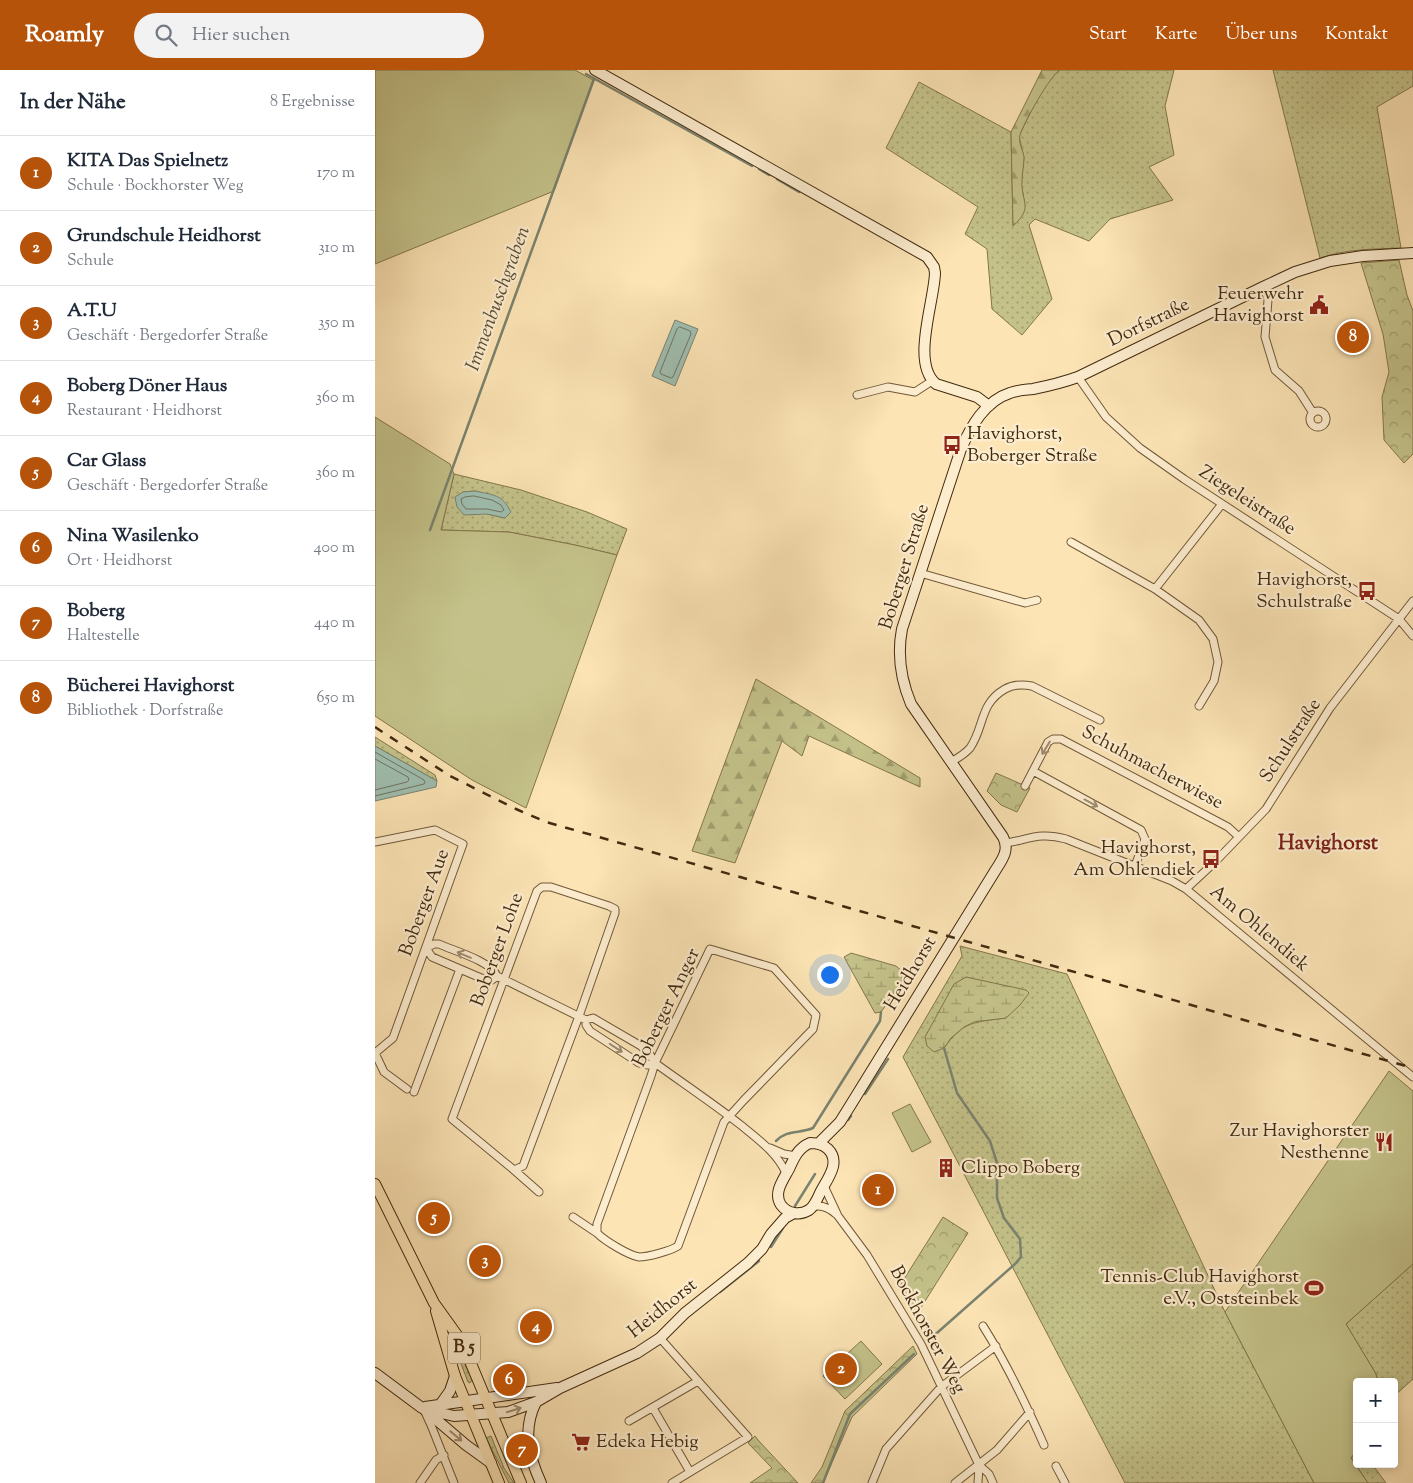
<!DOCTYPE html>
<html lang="de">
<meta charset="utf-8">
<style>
:root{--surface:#fff;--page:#f2f2f3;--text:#1f2937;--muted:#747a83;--line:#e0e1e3;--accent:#b45309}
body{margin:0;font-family:"Sorts Mill Goudy",serif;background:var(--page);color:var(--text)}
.controls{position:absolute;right:15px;bottom:15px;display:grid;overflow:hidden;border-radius:5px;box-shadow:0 2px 12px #0003}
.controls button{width:45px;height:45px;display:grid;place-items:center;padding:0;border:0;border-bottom:1px solid var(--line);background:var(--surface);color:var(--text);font:25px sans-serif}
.you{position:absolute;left:454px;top:904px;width:18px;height:18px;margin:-12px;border:4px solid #fff;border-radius:50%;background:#1a73e8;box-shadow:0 0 0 8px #1a73e833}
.badge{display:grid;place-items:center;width:32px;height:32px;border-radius:50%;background:var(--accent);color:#fff;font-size:16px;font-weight:700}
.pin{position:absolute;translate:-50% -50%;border:2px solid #fff;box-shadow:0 1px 5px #0006}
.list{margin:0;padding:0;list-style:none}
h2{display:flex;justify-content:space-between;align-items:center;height:65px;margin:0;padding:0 20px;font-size:21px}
h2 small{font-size:16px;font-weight:400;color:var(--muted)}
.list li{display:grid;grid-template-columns:32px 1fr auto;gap:15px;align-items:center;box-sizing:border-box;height:75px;padding:0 20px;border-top:1px solid var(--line)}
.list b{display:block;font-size:19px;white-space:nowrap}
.list p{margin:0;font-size:16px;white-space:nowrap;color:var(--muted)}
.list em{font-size:16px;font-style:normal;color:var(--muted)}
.icon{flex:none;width:28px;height:28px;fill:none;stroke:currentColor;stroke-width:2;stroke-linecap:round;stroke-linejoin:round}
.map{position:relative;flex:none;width:1038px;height:1413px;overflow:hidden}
header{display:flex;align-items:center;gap:30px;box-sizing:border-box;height:70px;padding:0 25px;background:var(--accent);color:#fff}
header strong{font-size:24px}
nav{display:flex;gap:28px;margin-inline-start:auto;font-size:18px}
.search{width:350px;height:45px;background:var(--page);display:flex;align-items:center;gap:12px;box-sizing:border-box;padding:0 18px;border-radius:28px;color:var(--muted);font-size:19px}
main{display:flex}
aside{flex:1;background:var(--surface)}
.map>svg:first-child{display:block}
.grass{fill:url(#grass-dots);stroke:#83764c;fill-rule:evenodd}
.forest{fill:url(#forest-firs);stroke:#83764c}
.wetland{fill:url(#wetland-marsh);stroke:#83764c}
.park{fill:url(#park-crowns);stroke:#83764c}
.garden{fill:#c4c28a;stroke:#83764c}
.water{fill:#9fbeb0;stroke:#7a8370}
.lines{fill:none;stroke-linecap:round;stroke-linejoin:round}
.shore{stroke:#707460;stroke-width:1}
.stream{stroke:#7a8370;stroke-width:2.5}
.street-casing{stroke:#705838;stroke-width:9}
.secondary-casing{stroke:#422a0f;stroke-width:12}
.primary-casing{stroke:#422a0f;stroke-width:12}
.street{stroke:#fdedcf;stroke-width:7}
.secondary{stroke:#fdedcf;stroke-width:10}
.primary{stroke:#fce4b5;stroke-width:10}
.rail{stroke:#422a0f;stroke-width:2.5;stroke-dasharray:9 9;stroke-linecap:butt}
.oneway{stroke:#a08c6f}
.labels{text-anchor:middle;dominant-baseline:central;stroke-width:4.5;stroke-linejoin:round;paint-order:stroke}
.shield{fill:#fdedcf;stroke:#7a6449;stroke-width:1}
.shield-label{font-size:18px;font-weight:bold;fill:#422a0f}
.poi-label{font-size:19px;fill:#422a0f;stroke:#fdedcf;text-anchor:end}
.street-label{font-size:19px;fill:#422a0f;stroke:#fdedcf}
.water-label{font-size:20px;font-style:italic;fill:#594f37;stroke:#fdedcf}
.quarter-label{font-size:21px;font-weight:bold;fill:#7a1f14;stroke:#fdedcf}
</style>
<header>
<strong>Roamly</strong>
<div class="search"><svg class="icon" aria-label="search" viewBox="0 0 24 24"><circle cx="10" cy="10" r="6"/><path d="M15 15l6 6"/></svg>Hier suchen</div>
<nav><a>Start</a><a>Karte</a><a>Über uns</a><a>Kontakt</a></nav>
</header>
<main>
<aside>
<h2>In der Nähe<small>8 Ergebnisse</small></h2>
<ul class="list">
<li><span class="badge">1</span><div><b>KITA Das Spielnetz</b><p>Schule · Bockhorster Weg</p></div><em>170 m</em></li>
<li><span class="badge">2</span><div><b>Grundschule Heidhorst</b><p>Schule</p></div><em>310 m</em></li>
<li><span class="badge">3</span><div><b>A.T.U</b><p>Geschäft · Bergedorfer Straße</p></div><em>350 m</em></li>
<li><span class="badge">4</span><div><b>Boberg Döner Haus</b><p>Restaurant · Heidhorst</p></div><em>360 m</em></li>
<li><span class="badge">5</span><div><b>Car Glass</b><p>Geschäft · Bergedorfer Straße</p></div><em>360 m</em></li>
<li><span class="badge">6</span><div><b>Nina Wasilenko</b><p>Ort · Heidhorst</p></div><em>400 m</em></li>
<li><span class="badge">7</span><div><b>Boberg</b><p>Haltestelle</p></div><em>440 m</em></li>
<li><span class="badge">8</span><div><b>Bücherei Havighorst</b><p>Bibliothek · Dorfstraße</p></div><em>650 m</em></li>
</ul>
</aside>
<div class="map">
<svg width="1038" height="1413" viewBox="0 0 1038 1413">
<defs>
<pattern id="grass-dots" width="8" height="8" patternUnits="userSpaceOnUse" patternTransform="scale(1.25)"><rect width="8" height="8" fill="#c4c28a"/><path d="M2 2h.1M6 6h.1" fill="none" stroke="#a19e6f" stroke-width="1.8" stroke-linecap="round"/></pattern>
<pattern id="forest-firs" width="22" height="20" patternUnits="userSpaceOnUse" patternTransform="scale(1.25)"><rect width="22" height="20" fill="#c4c28a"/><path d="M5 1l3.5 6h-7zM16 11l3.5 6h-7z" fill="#a19e6f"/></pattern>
<pattern id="wetland-marsh" width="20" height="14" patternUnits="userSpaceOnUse" patternTransform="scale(1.25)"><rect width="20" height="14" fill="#c4c28a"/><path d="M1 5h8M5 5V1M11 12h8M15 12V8" fill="none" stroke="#a19e6f"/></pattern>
<pattern id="park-crowns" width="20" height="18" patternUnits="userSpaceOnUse" patternTransform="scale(1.25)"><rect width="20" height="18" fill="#c4c28a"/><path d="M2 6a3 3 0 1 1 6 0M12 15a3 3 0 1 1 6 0" fill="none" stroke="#a19e6f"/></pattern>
</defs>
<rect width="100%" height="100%" fill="#fce4b5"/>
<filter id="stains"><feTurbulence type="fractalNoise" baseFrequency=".004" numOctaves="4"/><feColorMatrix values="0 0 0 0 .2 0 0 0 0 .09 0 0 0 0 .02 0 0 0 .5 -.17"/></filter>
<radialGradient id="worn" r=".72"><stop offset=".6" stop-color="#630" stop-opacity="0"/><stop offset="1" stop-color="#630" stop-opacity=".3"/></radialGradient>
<path class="grass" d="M 685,0 L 799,0 L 790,36 L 799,85 L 774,97 L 798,130 L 735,149 L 714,171 L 660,149 L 654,155 L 677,229 L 647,265 L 617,239 L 612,179 L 590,164 L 603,137 L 511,78 L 544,12 L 636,62 L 638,155 L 650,136 L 646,112 L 649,88 L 644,66 C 651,52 671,6 685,0 Z
M 898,0 L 1038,0 L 1038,16 L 1002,37 L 1026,178 C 999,179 971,179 945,188 Z
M 79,404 L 146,420 L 212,442 L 252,459 L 242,485 L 200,475 L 134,462 L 66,460 ZM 100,421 L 118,426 L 130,448 L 112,444 L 88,422 Z
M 0,667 L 60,705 L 62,711 L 0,676 Z
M 585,876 L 692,904 L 850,1242 L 939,1413 L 750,1413 L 528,987 L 587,886 ZM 591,907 L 631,948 C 600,952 588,951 569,978 Z
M 1038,1194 L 1038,1309 L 1019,1326 L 1019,1312 L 1003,1312 L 1001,1304 L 971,1254 Z
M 81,1278 L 84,1281 L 97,1310 L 95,1313 L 93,1312 L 81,1281 Z
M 116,1366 L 129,1398 L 139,1413 L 134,1413 L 114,1374 L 111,1368 Z
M 982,1380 L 982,1394 L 997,1394 L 1011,1413 L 993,1413 L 976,1388 Z"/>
<path class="forest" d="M 667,0 L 685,0 C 676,4 648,54 645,65 C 643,72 648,80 649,87 C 649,95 647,103 647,111 C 646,133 659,137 638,156 L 636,62 Z
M 381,609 L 545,708 L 545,717 L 434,666 L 427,686 L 407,671 L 360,793 L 317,781 Z"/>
<path class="wetland" d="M 476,883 L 521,896 L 527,901 L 527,912 L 506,942 L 500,943 L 469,887 Z
M 591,907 L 651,920 L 654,923 L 645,935 L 631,948 L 599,952 L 589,957 L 576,968 L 569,978 L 559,982 L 552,976 L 550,967 L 579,914 Z"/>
<path class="park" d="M 1024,190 L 1032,225 L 1038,241 L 1038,384 L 1029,393 L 1009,370 L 1007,327 L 1014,302 L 1008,264 L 986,193 Z
M 621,703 L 655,718 L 642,742 L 626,735 L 612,721 Z
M 568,1147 L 593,1163 L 540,1247 L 524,1217 Z
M 538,1276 L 542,1284 L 477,1347 L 448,1413 L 436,1413 L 447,1397 L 470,1341 Z
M 380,1366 L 383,1370 L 423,1413 L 375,1413 L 397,1398 L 373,1373 Z"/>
<path class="garden" d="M 0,0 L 200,0 L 218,10 L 179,121 L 0,194 Z
M 0,347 L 75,394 L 79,404 L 66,460 L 134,462 L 200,475 L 242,485 L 151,738 L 97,710 L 0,646 Z
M 1014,1001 L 1038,1021 L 1038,1194 L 971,1254 L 1001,1304 L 1003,1312 L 982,1312 L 982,1380 L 976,1388 L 993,1413 L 939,1413 L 850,1242 Z
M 535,1034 L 556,1072 L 537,1082 L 517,1043 Z
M 486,1271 L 507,1294 L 470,1329 L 448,1306 Z"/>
<path class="water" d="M 300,250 L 323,259 L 300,316 L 277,306 Z
M 100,421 C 118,425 127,424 136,442 L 130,448 L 112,444 L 89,445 L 82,437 L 80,427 L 88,422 Z
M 0,676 L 62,711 L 61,717 L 0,731 Z"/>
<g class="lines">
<path class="shore" d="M 305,257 L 315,261 L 316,264 L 298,307 L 296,308 L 286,304 L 285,302 L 302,259 Z
M 99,426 L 117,430 L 126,435 L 129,440 L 126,442 L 112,439 L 91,439 L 87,434 L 86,429 L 90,427 Z
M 0,682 L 49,710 L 50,712 L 49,714 L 0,726
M 0,689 L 33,707 L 34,710 L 32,712 L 0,720"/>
<path class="stream" d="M 211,4 L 377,96
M 384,99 L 394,105
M 402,109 L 424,122
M 55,460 L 219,9
M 490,1024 L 513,989
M 473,1050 L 476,1046
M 401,1071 C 413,1059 424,1064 438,1058 L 505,951 L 506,942
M 420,1136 L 440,1104
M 396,1177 L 408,1158
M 345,1222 L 384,1191
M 554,1270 L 640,1194 L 646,1187 L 645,1169 L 629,1148 L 622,1128 L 622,1093 L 615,1071 L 582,1023 L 569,978
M 448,1413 L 475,1344 L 539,1284"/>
<g class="street-casing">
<path id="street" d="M 888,217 L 891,223 L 893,230 L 890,267 L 900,300 L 924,321 L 938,343
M 703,307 L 731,347 L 765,378 L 809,409 L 1024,549 L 1038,566
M 482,325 L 513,317 L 540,322 L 557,311
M935 349a8 8 0 1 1 16 0a8 8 0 1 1-16 0Z
M 696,472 L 780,519 L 824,550 L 838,569 L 843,592 L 839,611 L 824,636
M 545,503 L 650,533 L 662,530
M 780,519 L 847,434
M 576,692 C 583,688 590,684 595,678 C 610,656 604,634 630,619 C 639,614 647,614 657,616 L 725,650
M 658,701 L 766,760 L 770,769 L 760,796
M 650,716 L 673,672 L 678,669 L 686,669 L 853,757 L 864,767
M 0,772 L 60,760 L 88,774 L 18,968 L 0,983
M 631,773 C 655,769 665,762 691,769 L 797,811 L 811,819 L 1038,1007
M 167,817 L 176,817 L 234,836 L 240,839 L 240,843 L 204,946 L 148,1096 L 139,1100 L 77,1049 L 162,821 Z
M 811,819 L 839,793 L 891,739 L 955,638 L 1038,531
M 335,879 L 399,898 L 441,945 L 438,959 L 369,1030 L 349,1052 L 303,1176 C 295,1181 273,1187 264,1187 C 253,1185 230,1171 222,1163 L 222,1154 L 276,1006 L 280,993 Z
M 122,906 L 117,910 L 106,908 L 57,887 L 51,878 L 59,874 L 64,874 C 79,881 116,891 122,906 L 211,950
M 211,950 L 218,948 L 266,976 L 274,983 L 280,993 C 309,1014 339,1034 367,1056 C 384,1070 402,1083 411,1103
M 211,950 L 211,955 L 215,961 L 264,993 L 272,995 L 280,993
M 0,983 L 9,1002 L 32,1019
M 39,1022 L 85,899
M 395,1078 L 409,1084 L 421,1086
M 139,1100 L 164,1122
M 449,1116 L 463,1146 L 492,1185 L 546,1274 L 604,1395 L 614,1404 L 618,1413
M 437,1137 C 446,1134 454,1138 461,1144
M 198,1147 L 222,1163
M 608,1256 C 632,1294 651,1334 669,1375
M 285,1268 L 373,1367 L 297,1413
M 278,1338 L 315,1402
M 50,1342 L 56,1355 L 79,1413
M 254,1351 L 323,1311
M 681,1396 L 690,1413
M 45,1413 L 61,1390 L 69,1385
M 497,1413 L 511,1379 L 566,1317 L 621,1276
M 580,1413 L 622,1380 L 655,1342
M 603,1413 L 604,1395"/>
</g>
<g class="secondary-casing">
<path id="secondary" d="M 220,0 L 552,187 L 559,197 L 560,203 C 559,233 536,293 561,314 L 602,327 L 614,336
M 435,1073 C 442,1073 448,1074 453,1079 C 466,1092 453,1108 446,1121 C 443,1127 440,1136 434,1140 C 429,1143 424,1144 419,1143 C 414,1142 409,1139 406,1135 C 398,1123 408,1110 414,1099 C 419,1088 423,1078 435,1073 Z
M 443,1074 L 465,1052 L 475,1036 L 620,801 C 627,790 635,780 628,767 L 536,634 C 526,610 522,585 527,559 L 586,379 C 596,356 610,331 635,323 C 643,320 650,320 658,319 C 673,316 689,312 703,307 L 888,217 L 920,202 L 955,191 L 988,186 L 1038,183
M 0,1303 L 47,1338 L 66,1343 L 79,1346 L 133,1342 L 161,1332 L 185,1318 L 262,1283 L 285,1268 L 310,1243 L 373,1193 L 387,1179 L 396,1164 L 410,1148 L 419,1143
M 161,1332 C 147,1360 154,1387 166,1413
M 65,1335 L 75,1321 L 80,1306
M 50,1337 L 182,1318
M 50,1340 L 91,1375 L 116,1393"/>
</g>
<g class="primary-casing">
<path id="primary" d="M 0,1114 L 59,1233 L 87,1272 L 146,1413
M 61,1241 L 80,1306 L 124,1413"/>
</g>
<use href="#street" class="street"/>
<use href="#secondary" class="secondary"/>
<use href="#primary" class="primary"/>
<path class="rail" d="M 0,657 L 75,706 L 141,739 L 171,752 L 1038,998"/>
</g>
<defs><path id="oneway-shaft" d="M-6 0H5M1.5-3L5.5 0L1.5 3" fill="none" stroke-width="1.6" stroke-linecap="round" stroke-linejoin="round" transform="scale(1.25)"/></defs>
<g class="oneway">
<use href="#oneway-shaft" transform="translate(671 678) rotate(121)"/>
<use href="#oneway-shaft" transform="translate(716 733) rotate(28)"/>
<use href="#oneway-shaft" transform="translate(89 885) rotate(-157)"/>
<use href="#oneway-shaft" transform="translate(241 978) rotate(33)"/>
<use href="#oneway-shaft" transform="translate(139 1340) rotate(-17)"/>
<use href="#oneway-shaft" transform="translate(81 1366) rotate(40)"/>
</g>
<defs>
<g id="civic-bare" transform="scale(1.5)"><path d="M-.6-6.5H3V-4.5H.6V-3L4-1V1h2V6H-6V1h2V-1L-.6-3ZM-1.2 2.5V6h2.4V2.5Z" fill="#8f2418" stroke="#fdedcf" stroke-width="2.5" paint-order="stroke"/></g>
<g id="bus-bare" transform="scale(1.5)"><path d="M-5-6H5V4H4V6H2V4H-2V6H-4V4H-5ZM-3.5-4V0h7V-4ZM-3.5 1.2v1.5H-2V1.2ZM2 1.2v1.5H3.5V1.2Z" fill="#8f2418" stroke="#fdedcf" stroke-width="2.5" paint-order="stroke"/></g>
<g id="restaurant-bare" transform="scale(1.5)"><path d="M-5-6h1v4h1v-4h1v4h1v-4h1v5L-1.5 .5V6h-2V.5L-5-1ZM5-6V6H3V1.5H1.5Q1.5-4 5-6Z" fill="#8f2418" stroke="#fdedcf" stroke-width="2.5" paint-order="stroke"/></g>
<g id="building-bare" transform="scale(1.5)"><path d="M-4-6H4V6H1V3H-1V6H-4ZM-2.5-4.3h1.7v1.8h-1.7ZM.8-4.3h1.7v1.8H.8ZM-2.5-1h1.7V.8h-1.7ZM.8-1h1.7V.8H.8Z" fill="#8f2418" stroke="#fdedcf" stroke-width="2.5" paint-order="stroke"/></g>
<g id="stadium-bare" transform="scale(1.5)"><path d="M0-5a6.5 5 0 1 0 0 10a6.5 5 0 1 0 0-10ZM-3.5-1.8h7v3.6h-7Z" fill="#8f2418" stroke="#fdedcf" stroke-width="2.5" paint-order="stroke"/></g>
<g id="supermarket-bare" transform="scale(1.5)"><path d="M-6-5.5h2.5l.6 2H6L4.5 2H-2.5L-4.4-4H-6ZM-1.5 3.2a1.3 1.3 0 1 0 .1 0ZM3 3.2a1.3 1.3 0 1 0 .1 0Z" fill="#8f2418" stroke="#fdedcf" stroke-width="2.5" paint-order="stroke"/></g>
</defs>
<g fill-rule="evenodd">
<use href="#civic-bare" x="944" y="235"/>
<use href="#bus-bare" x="577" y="375"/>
<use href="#bus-bare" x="992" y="521"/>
<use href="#bus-bare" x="836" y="789"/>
<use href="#restaurant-bare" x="1009" y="1072"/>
<use href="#building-bare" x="571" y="1098"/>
<use href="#stadium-bare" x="939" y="1218"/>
<use href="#supermarket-bare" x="206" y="1372"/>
</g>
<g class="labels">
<rect class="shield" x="73" y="1262.5" width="32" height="31" rx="4"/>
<g class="shield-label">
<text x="89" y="1278">B 5</text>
</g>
<g class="poi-label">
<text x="929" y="224">Feuerwehr<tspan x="929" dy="22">Havighorst</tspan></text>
<text x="592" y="364" text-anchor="start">Havighorst,<tspan x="592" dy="22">Boberger Straße</tspan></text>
<text x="977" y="510">Havighorst,<tspan x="977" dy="22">Schulstraße</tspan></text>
<text x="821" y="778">Havighorst,<tspan x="821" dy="22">Am Ohlendiek</tspan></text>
<text x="994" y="1061">Zur Havighorster<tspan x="994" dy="22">Nesthenne</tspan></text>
<text x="586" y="1098" text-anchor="start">Clippo Boberg</text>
<text x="924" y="1207">Tennis-Club Havighorst<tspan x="924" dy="22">e.V., Oststeinbek</tspan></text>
<text x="221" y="1372" text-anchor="start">Edeka Hebig</text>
</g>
<g class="street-label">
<text transform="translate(774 253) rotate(-26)">Dorfstraße</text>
<text transform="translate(872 431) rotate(33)">Ziegeleistraße</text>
<text transform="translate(530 497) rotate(-73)">Boberger Straße</text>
<text transform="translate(916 671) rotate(-57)">Schulstraße</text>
<text transform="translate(777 698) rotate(28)">Schuhmacherwiese</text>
<text transform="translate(50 833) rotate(-70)">Boberger Aue</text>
<text transform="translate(884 859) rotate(40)">Am Ohlendiek</text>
<text transform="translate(123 880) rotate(-70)">Boberger Lohe</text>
<text transform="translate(536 904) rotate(-59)">Heidhorst</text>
<text transform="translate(292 938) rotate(-64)">Boberger Anger</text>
<text transform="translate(288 1239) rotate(-39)">Heidhorst</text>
<text transform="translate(552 1260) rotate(62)">Bockhorster Weg</text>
</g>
<g class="water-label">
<text transform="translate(124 229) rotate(-70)">Immenbuschgraben</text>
</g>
<g class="quarter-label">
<text x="953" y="774">Havighorst</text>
</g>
</g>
<rect width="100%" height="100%" filter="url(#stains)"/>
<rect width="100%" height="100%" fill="url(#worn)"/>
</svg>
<div class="controls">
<button>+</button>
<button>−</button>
</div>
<div class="you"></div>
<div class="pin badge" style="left:503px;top:1120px">1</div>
<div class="pin badge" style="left:466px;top:1299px">2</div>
<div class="pin badge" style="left:110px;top:1191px">3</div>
<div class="pin badge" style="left:161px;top:1257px">4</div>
<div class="pin badge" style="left:59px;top:1148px">5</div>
<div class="pin badge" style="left:134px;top:1310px">6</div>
<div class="pin badge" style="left:147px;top:1380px">7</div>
<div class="pin badge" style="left:978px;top:267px">8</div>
</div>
</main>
